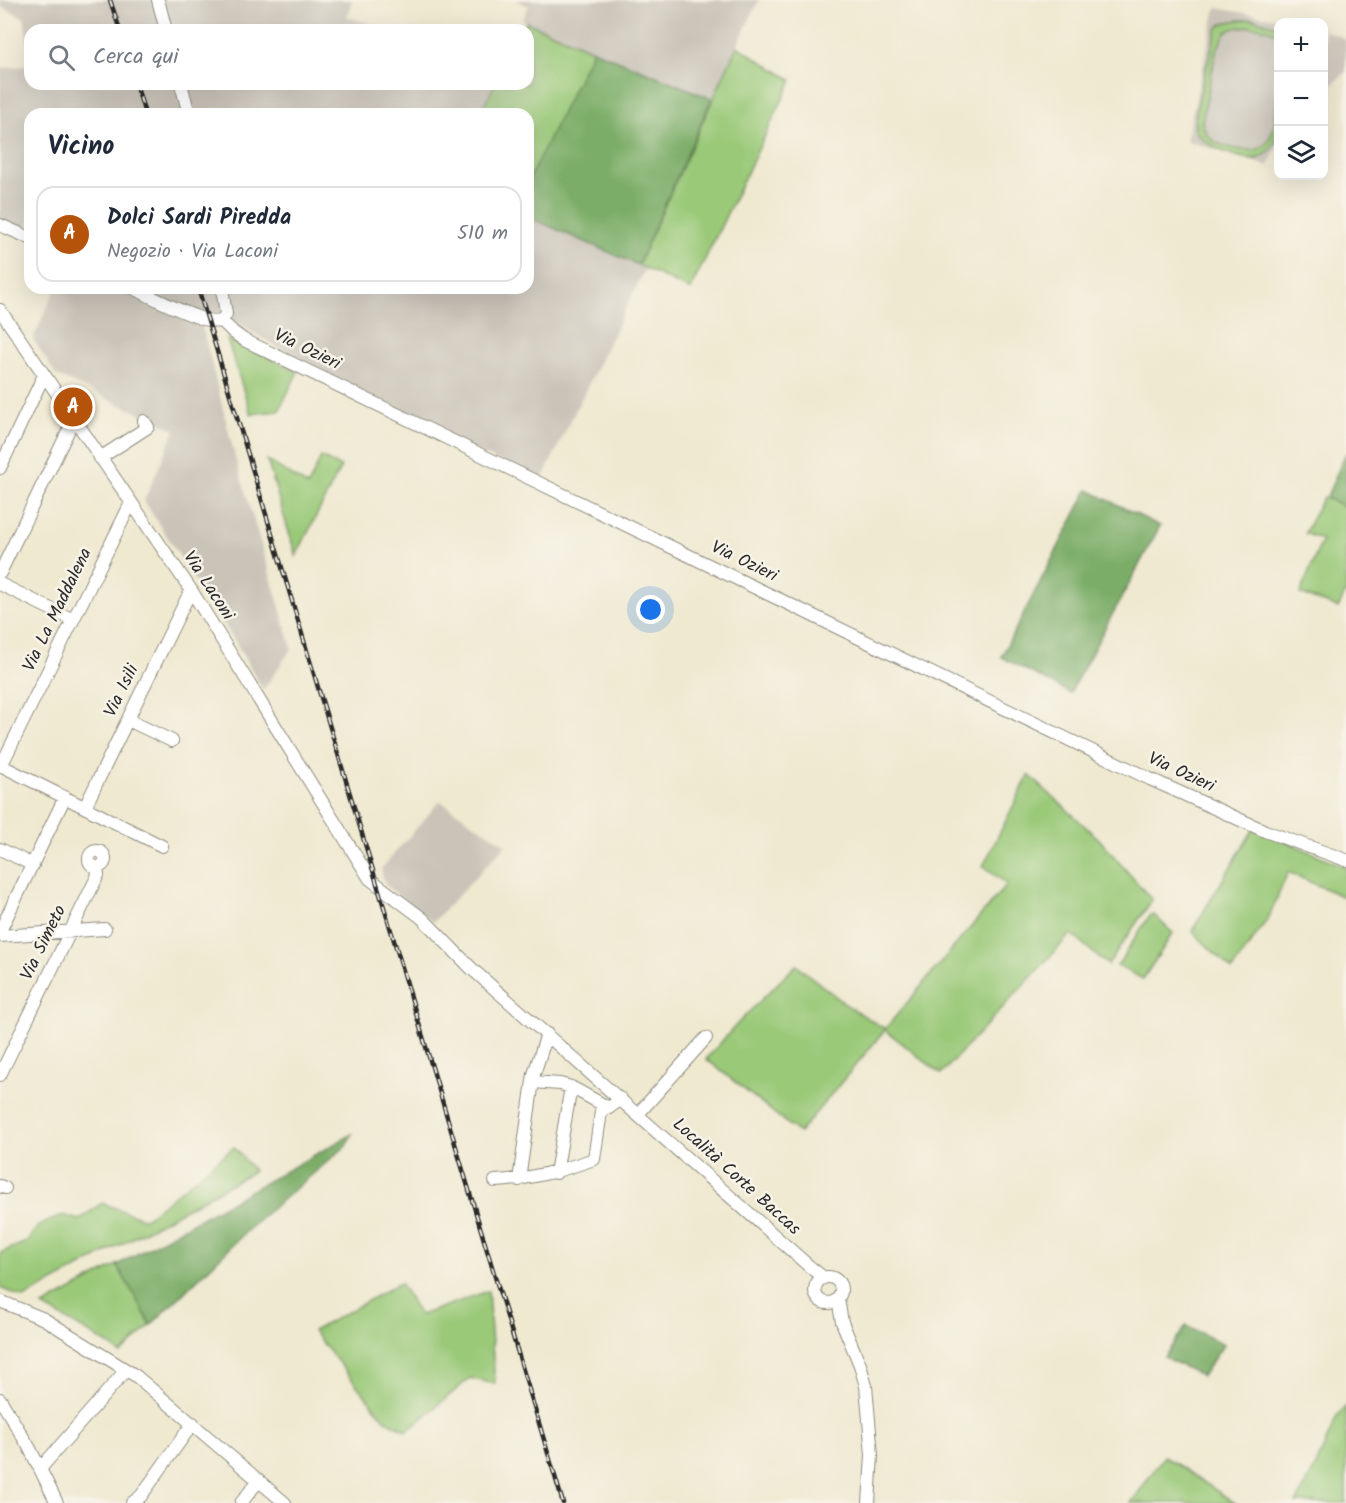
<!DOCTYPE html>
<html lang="it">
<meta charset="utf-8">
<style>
:root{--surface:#fff;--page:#f2f2f3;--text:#1f2937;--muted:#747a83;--line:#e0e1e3;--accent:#b45309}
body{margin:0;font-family:Kalam,sans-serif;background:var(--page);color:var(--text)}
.controls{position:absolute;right:18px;top:18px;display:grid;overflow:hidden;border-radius:12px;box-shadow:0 6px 24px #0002}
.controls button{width:54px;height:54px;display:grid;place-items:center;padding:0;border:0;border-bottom:2px solid var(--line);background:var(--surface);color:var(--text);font:30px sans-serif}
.you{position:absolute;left:651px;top:610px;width:21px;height:21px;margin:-15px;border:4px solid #fff;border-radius:50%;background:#1a73e8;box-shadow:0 0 0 9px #1a73e833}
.badge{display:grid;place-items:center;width:39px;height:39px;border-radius:50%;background:var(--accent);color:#fff;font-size:20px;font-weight:700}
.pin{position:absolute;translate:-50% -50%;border:3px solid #fff;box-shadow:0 2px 6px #0006}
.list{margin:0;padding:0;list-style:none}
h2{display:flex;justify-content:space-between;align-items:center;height:78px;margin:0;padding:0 24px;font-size:26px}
h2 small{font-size:20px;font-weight:400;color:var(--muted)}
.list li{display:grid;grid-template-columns:39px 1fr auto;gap:18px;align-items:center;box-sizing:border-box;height:96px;margin:0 12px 12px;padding:0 12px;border:2px solid var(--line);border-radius:18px}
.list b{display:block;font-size:22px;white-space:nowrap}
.list p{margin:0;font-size:20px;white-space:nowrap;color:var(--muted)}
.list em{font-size:20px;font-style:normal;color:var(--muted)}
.icon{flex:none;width:33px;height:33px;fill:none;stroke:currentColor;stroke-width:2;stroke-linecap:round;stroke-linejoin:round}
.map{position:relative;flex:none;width:1346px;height:1503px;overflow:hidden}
.search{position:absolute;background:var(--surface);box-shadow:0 6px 24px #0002;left:24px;top:24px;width:510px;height:66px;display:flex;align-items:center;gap:15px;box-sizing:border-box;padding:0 21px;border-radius:18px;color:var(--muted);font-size:22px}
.panel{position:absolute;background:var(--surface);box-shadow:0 6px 24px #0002;left:24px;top:108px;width:510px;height:186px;border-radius:18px}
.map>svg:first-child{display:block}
.industrial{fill:#c9c3b8}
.green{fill:#9ac978;stroke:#627a52;stroke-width:1.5}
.forest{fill:#7bad68;stroke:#536c4a;stroke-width:1.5}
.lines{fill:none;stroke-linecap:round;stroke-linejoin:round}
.minor-casing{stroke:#8d8a7e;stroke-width:14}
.minor{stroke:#fff;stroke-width:12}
.rail-casing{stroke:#2b2b2b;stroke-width:4.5}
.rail{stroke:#f7f3e8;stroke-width:2;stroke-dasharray:7;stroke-linecap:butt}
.labels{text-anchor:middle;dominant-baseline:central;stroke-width:5;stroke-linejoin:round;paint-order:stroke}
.street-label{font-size:18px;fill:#2b2b2b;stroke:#f7f3e8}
</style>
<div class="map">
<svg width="1346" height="1503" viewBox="0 0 1346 1503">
<rect width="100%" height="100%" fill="#f7f3e8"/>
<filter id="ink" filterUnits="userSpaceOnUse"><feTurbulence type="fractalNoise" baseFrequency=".0167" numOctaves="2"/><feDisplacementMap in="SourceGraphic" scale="12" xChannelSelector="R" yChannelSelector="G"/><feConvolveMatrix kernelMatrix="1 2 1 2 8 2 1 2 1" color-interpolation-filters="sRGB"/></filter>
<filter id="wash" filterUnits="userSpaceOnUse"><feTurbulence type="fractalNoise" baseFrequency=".008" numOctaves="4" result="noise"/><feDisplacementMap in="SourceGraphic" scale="24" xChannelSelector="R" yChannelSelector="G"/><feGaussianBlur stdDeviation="1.35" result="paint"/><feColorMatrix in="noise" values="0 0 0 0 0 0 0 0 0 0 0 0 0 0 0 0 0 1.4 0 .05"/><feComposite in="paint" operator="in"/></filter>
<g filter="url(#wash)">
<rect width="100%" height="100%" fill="#efe9d0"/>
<path class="industrial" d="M 0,0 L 352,0 L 347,17 L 393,30 L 30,30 L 30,60 L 24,18 L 0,6 Z
M 515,0 L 759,0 L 712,99 L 522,20 L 529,6 Z
M 1216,8 L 1298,22 L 1278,22 L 1278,145 L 1268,166 L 1186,141 Z
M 1324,30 L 1346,39 L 1346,72 L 1324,93 Z
M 30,66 L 30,84 L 495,84 L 479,114 L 30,114 L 30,238 L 0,225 L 0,68 Z
M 528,217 L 645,269 L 542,479 L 405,421 L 236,323 L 199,314 L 236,461 L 292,648 L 263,690 L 236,643 L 144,501 L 175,430 L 56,375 L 33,339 L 56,288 L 528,288 Z
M 440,801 L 506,845 L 433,922 L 385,885 L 381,869 Z"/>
<path class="green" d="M 1239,20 L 1253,19 L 1278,26 L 1278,34 C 1263,26 1241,23 1226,32 L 1216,51 L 1202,122 C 1204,129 1206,134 1211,139 C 1220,147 1253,155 1264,146 C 1274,137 1276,114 1278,102 C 1279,112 1281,128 1277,138 C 1273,147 1268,155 1259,158 C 1244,163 1199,145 1195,129 C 1192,114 1212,47 1217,29 L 1223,23 Z
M 526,22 L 593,50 L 562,118 L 528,182 L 528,114 L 479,114 L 495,84 L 528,84 L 528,30 L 523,30 Z
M 737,46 L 792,80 L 690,290 L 638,265 Z
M 227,339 L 298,371 L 279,411 L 251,414 Z
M 321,457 L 341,467 L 296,556 L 267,460 L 308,486 Z
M 1323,497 L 1346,507 L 1346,592 L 1338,608 L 1300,594 L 1322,540 L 1305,533 Z
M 1029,775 L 1099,839 L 1152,900 L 1108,965 L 1071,934 L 941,1074 L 885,1030 L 799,1133 L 706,1059 L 738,1023 L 796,965 L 848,1006 L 885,1029 L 1007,884 L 983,866 Z
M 1254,828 L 1346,867 L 1346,898 L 1288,872 L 1269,917 L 1232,970 L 1192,931 Z
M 1150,915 L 1154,915 L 1173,933 L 1143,979 L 1117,966 Z
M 234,1147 L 254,1171 L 24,1298 L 0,1288 L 0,1253 L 26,1242 L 38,1226 L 63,1215 L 79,1220 L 102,1203 L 145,1219 Z
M 117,1265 L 151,1325 L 121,1354 L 108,1344 L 43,1306 Z
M 400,1283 L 420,1315 L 488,1291 L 495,1384 L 470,1378 L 407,1431 L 384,1419 L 313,1331 Z
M 1346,1406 L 1346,1503 L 1296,1503 L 1316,1466 L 1337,1416 Z
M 1164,1456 L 1226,1497 L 1235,1503 L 1131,1503 Z"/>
<path class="forest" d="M 593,50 L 712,99 L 638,265 L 528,217 L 528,181 Z
M 1346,453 L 1346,507 L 1326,498 Z
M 1088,490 L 1160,526 L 1070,693 L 1001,657 Z
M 352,1134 L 346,1146 L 256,1222 L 151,1325 L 117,1265 Z
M 1186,1326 L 1224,1344 L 1202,1376 L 1164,1357 Z"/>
</g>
<g filter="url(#ink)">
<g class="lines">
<g class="minor-casing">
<path id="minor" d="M 158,0 L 166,30
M 181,84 L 189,114
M 0,225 L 30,238
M 133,288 C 150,296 207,326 222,321
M 0,310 L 191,590 L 370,879 L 422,918 L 472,969 L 810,1267 L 824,1278
M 222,321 L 233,332 L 244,340 L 1150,779 L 1265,831 L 1346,860
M 222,321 L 226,314 L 222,288
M 100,458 L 148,427 L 144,421
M 0,468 L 44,375
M 0,573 L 74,419
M 0,584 L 73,620
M 128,720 L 172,741
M 0,765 L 162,846
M 1,766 L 131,503
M 85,807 L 191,590
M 0,849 L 33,865
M89 859a8 8 0 1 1 16 0a8 8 0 1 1-16 0Z
M 0,931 L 65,797
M 0,936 L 105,929
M 0,1075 L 98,875 L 97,867
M 533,1082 L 560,1084 L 571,1087 L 609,1108 L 621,1099
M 638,1114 L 706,1038
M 556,1173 L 571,1087
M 519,1180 L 534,1074 L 547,1034
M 495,1181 C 532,1179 560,1171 594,1159 L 602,1105
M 0,1186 L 5,1188
M815 1290a13 13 0 1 1 26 0a13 13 0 1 1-26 0Z
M 838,1299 L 842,1322 L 860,1365 L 866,1386 L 872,1455 L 869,1503
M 0,1301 L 44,1319 L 136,1376 L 285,1503
M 0,1399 L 29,1447 L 57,1503
M 40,1469 L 126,1370
M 132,1503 L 141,1496 L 193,1423
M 241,1503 L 259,1480"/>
</g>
<use href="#minor" class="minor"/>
<g class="rail-casing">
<path id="rail" d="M 110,0 L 120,30
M 136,84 L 145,114
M 198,288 L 563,1503"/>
</g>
<use href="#rail" class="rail"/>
</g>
</g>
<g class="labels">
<g class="street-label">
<text transform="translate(307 350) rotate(26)">Via Ozieri</text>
<text transform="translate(744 562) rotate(26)">Via Ozieri</text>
<text transform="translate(208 586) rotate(57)">Via Laconi</text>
<text transform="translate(58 610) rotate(-64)">Via La Maddalena</text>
<text transform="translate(122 691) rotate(-64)">Via Isili</text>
<text transform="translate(1181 773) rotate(25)">Via Ozieri</text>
<text transform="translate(44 943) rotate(-64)">Via Simeto</text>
<text transform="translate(736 1177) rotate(42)">Località Corte Baccas</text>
</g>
</g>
</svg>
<div class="controls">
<button>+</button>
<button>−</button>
<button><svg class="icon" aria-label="layers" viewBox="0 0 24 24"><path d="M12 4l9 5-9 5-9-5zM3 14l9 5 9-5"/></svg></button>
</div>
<div class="you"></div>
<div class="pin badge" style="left:73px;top:407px">A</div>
<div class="search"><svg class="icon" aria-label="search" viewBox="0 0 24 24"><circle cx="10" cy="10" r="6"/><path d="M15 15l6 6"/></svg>Cerca qui</div>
<section class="panel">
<h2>Vicino<small></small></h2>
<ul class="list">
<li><span class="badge">A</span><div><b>Dolci Sardi Piredda</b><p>Negozio · Via Laconi</p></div><em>510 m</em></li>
</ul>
</section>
</div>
